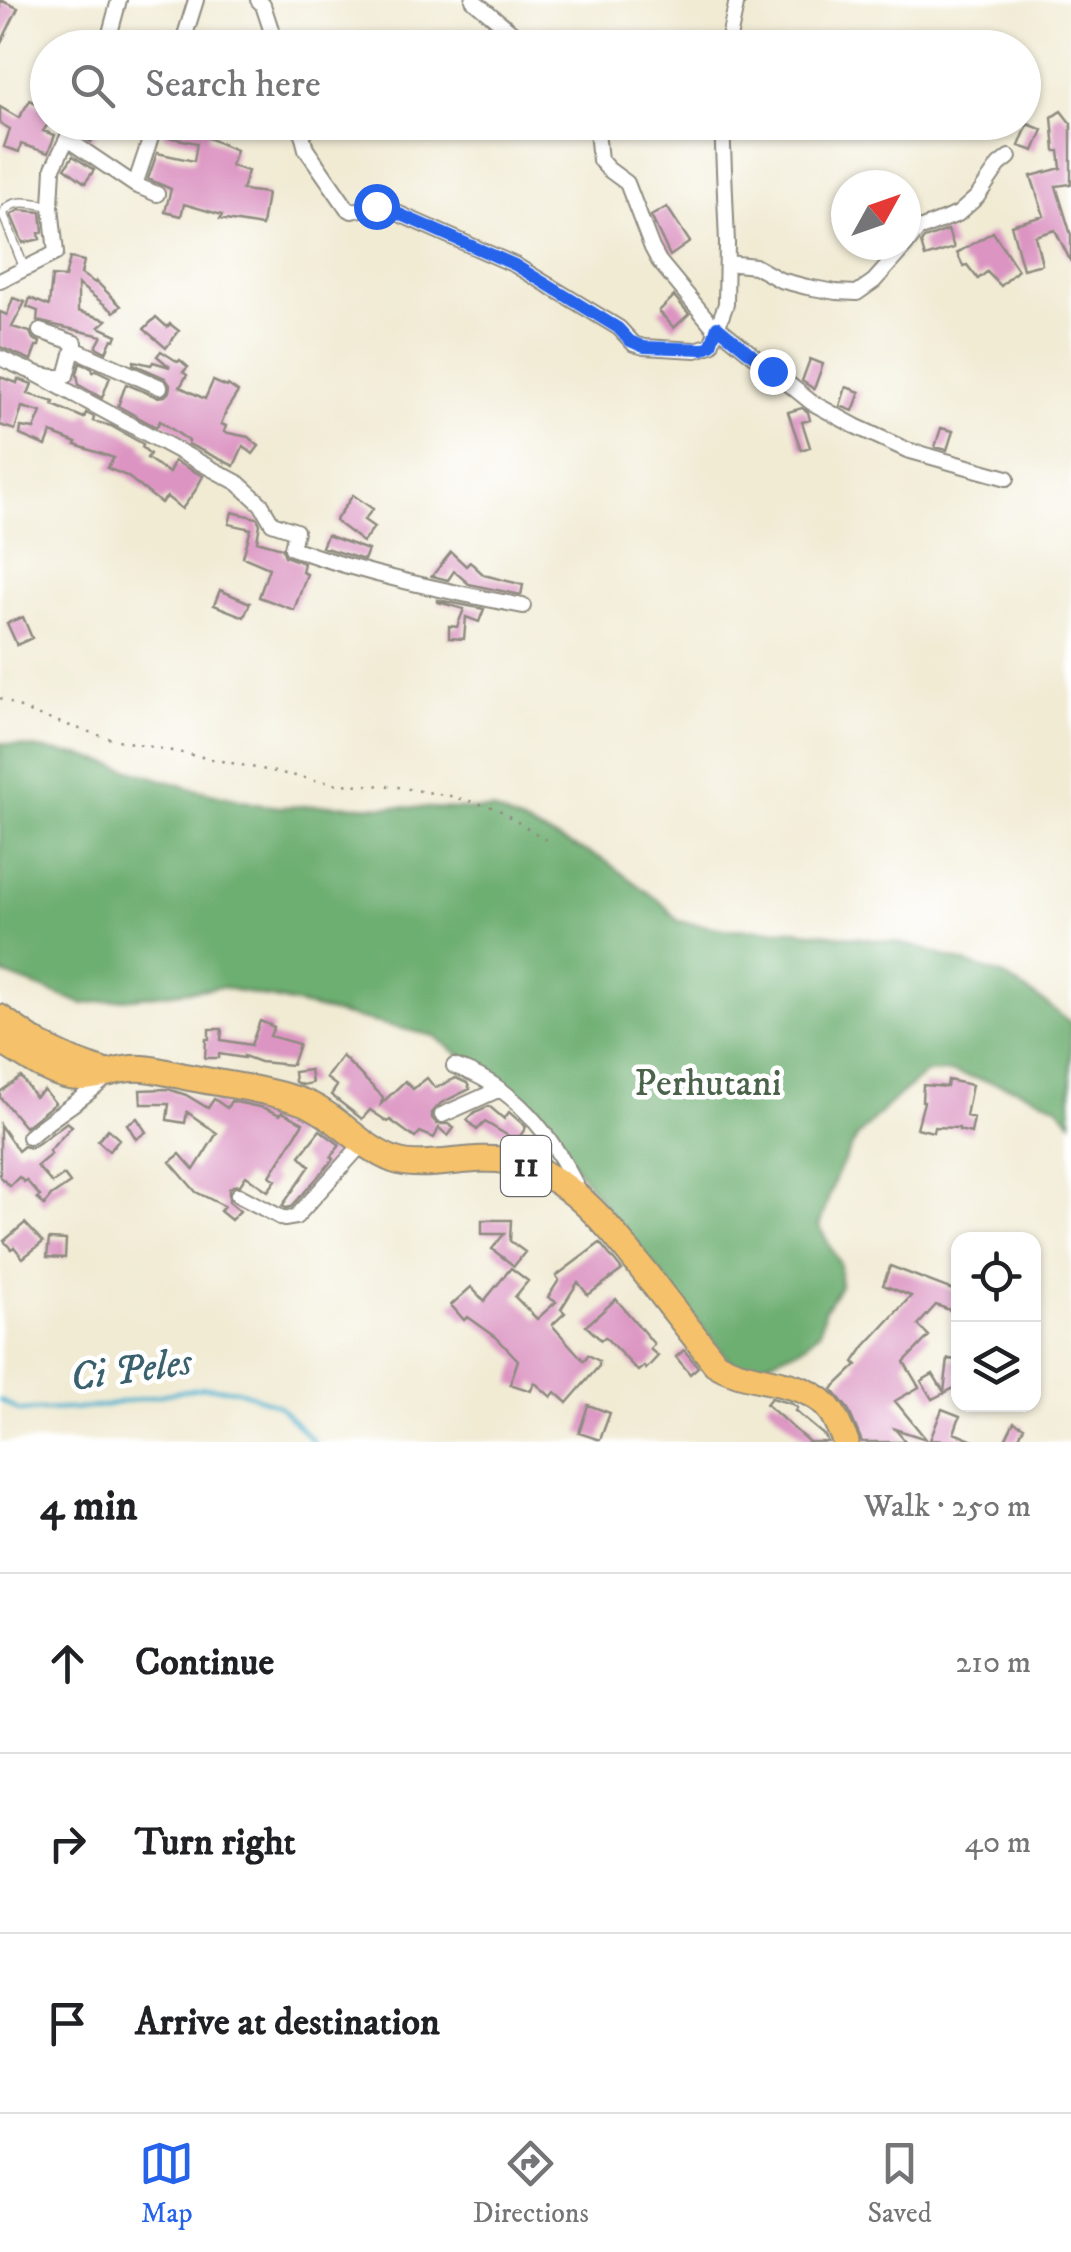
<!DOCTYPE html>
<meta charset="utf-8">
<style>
:root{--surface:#fff;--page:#f6f6f6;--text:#202124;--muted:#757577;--line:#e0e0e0;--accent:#2563eb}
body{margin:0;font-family:"IM FELL DW Pica",serif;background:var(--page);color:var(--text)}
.controls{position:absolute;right:30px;bottom:30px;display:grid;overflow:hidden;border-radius:20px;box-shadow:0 2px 8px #0004}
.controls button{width:90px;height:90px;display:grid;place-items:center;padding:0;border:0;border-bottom:2px solid var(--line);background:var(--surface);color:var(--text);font:50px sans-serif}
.compass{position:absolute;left:831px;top:170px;width:90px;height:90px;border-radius:50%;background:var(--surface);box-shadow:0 2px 8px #0004;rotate:50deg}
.stop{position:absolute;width:30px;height:30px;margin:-22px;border:8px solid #2563eb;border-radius:50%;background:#fff}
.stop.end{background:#2563eb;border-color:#fff;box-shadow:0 2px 10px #0008}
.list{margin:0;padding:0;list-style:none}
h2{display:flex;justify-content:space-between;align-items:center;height:130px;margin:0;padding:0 40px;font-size:42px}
h2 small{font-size:32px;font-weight:400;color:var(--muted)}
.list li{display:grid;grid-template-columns:65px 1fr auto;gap:30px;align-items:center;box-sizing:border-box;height:180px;padding:0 40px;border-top:2px solid var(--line)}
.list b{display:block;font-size:38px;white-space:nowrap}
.list em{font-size:32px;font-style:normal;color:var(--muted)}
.icon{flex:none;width:55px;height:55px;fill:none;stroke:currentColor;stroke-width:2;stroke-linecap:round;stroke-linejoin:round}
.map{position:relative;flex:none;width:1071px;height:1442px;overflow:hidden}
.search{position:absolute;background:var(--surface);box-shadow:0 2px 8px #0004;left:30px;right:30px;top:30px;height:110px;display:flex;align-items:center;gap:25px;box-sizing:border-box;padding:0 35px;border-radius:55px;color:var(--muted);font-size:38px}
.sheet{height:670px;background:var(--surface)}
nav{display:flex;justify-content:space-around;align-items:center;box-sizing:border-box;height:140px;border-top:2px solid var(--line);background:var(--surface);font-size:28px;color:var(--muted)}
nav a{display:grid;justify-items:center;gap:5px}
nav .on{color:var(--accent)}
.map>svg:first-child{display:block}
.forest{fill:#6dae71;stroke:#4c6c4e;stroke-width:2.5}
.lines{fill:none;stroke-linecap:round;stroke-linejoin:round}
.stream{stroke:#51b3d0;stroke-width:4}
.building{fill:#dc95c2}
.lane-casing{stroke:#8e8b80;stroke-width:11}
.street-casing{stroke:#8e8b80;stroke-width:18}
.primary-casing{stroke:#8e8b80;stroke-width:26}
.highway-casing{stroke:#8e8b80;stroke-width:29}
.path{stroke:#8e8b80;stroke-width:2.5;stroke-dasharray:2.5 8;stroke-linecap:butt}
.lane{stroke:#fff;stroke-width:8}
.street{stroke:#fff;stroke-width:14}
.primary{stroke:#f5c16b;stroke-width:22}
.highway{stroke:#f5c16b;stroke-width:25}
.route{stroke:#2563eb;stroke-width:12}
.labels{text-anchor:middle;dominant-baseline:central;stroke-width:9;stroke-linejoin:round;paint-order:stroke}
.shield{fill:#fff;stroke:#6b6b6b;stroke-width:2.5}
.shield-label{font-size:35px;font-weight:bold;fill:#2b2b2b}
.park-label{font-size:38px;fill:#4b634a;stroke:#fff}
.water-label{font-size:40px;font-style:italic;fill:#3a616d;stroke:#fff}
</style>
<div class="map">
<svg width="1071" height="1442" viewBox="0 0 1071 1442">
<rect width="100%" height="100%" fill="#fff"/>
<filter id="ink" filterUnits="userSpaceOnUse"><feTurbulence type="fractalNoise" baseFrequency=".01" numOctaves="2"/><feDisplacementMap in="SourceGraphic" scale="20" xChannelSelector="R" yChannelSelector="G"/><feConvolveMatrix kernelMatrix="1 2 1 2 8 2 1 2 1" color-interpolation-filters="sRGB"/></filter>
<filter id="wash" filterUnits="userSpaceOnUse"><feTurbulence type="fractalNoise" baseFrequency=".0048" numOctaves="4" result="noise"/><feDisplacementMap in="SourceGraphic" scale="40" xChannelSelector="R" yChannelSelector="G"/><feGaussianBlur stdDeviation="2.25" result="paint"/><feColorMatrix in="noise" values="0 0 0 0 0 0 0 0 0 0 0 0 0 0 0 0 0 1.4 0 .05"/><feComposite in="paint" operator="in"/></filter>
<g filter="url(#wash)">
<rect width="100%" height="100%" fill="#f1ebd4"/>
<path class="forest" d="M 0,743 L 84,756 L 190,788 L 256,804 L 280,807 L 329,805 L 493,810 L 603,859 L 663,904 L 678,921 L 724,929 L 796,930 L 893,942 L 916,947 L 1002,975 L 1047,1004 L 1071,1023 L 1071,1121 L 1056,1105 L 1015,1088 L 949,1072 L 926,1073 L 889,1104 L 857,1137 L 836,1176 L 819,1226 L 840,1264 L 840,1286 L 824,1311 L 820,1331 L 804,1346 L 758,1366 L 734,1367 L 617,1222 L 532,1109 L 434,1036 L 222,987 L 83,1004 L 0,973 Z"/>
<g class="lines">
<path class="stream" d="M 0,1400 L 19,1411 L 91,1408 L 204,1387 L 238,1390 L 279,1406 L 314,1442"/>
</g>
<g id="blocks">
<path class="building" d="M 0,0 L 18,8 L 0,45 Z
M 30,100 L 48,110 L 48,124 L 43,131 L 55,135 L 48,153 L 21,144 L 19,152 L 4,147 L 10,129 L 0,123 L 0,107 L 19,118 Z
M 1061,111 L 1071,124 L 1071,184 L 1056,186 L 1071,235 L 1071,262 L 1055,230 L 1035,236 L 1042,264 L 1023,269 L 1011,225 L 1044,216 L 1031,176 L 1061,168 L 1059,151 L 1055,151 L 1052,117 Z
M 85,122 L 103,122 L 91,142 L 80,135 Z
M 166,122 L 212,122 L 208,138 L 236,150 L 231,166 L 248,171 L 242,190 L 267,193 L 262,226 L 220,219 L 222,215 L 184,204 L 181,216 L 165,212 L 171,189 L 148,179 L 157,153 L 194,161 L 197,143 L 163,136 Z
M 1028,124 L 1043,130 L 1034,151 L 1019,146 Z
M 73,156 L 94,170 L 85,183 L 65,168 Z
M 667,207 L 690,242 L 670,256 L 651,216 Z
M 19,210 L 41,212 L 43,232 L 39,233 L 40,239 L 23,243 L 11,215 Z
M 948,230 L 954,248 L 925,257 L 921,243 L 924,239 Z
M 993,232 L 1018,270 L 1001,286 L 987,272 L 978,279 L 967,265 L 963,266 L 957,253 Z
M 70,258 L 84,261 L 81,274 L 95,283 L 96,281 L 121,306 L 114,312 L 78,284 L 78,311 L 107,320 L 99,327 L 117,335 L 115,340 L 112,339 L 106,352 L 96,347 L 102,336 L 37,321 L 38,311 L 27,307 L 30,298 L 49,306 L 52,276 L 65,277 Z
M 674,296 L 689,314 L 674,328 L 659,311 Z
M 13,298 L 25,302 L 12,327 L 30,332 L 33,339 L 40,342 L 39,346 L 36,346 L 31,360 L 0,347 L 0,312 L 7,315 Z
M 156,317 L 167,327 L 170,324 L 179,331 L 166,348 L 144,329 Z
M 161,351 L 178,362 L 180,360 L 188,367 L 183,372 L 187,375 L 180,387 L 205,399 L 213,381 L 227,387 L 228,385 L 238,392 L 227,409 L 221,424 L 226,426 L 224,432 L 248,437 L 259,446 L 253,454 L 243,446 L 234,466 L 188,444 L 189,441 L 160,421 L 156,427 L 118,406 L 126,384 L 157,397 L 165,396 L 169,392 L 170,385 L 165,378 L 133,364 L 134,361 L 151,365 L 153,362 L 170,367 L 157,356 Z
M 810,359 L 823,364 L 814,389 L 802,381 Z
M 80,363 L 92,368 L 93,372 L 96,370 L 110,377 L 102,398 L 79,385 L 77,374 Z
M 0,377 L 17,383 L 18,379 L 32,384 L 28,394 L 54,402 L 53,405 L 84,418 L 86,413 L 94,417 L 93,421 L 111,426 L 143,444 L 142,447 L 150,454 L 147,458 L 169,473 L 174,461 L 203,476 L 195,491 L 182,509 L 167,497 L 161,503 L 127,476 L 107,468 L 114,458 L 75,445 L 76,443 L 51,433 L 46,446 L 20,435 L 21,427 L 34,429 L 41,412 L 22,407 L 15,430 L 0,425 Z
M 846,387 L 860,392 L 853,411 L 840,406 Z
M 802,408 L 808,412 L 810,420 L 802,422 L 810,447 L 801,450 L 788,412 Z
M 941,428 L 953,431 L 947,450 L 935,447 Z
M 353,495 L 373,509 L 364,520 L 374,527 L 363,542 L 335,521 Z
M 232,512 L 257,518 L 260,524 L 257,541 L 282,548 L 285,556 L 304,563 L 302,572 L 307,574 L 294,610 L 259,597 L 269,568 L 243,557 L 251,529 L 229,524 Z
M 327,535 L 368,550 L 364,560 L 322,547 Z
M 451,552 L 466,566 L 470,562 L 484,575 L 523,585 L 521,595 L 469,584 L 454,571 L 448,580 L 432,576 Z
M 220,590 L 250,603 L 244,617 L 214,605 Z
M 438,600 L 484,609 L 479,622 L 466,617 L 464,639 L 449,638 L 449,626 L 457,627 L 464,609 L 438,602 Z
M 23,617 L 32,638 L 17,645 L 7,623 Z
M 260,1021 L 274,1027 L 270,1036 L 299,1044 L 292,1065 L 260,1062 L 244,1056 L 244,1058 L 219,1054 L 219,1058 L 205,1058 L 206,1039 L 209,1039 L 209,1029 L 222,1029 L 221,1040 L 251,1045 Z
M 342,1056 L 383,1097 L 381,1104 L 405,1081 L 413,1089 L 427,1078 L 435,1088 L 456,1078 L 467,1083 L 470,1089 L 441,1103 L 432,1113 L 432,1118 L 437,1124 L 448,1124 L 454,1128 L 448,1136 L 439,1128 L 434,1138 L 420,1132 L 415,1138 L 390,1120 L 388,1122 L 370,1110 L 362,1119 L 331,1095 L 337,1086 L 326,1078 Z
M 310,1070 L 312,1083 L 302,1085 L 295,1082 L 294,1072 Z
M 21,1077 L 35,1097 L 44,1090 L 55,1103 L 25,1127 L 0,1097 L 0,1092 Z
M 948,1080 L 972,1085 L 966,1116 L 974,1118 L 971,1133 L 959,1130 L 959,1128 L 934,1127 L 933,1132 L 917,1128 L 924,1102 L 922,1101 L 923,1085 L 947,1087 Z
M 168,1089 L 186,1095 L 208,1108 L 214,1099 L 227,1108 L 231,1101 L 264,1108 L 280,1115 L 282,1112 L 303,1123 L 270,1176 L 276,1180 L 268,1191 L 246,1176 L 240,1185 L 233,1186 L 229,1189 L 229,1202 L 240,1211 L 231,1220 L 220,1211 L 224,1206 L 196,1192 L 170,1162 L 180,1154 L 194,1170 L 217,1133 L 187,1112 L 185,1123 L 167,1120 L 169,1104 L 141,1104 L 140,1090 Z
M 489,1106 L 504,1119 L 509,1112 L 526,1127 L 517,1141 L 485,1122 L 477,1130 L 467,1120 L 475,1112 Z
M 137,1118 L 146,1132 L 136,1139 L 127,1124 Z
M 67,1122 L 72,1126 L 49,1151 L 51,1154 L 37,1166 L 52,1183 L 64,1175 L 70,1183 L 51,1196 L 44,1205 L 37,1198 L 40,1196 L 26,1180 L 24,1182 L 19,1177 L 10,1186 L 0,1177 L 0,1125 L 18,1151 L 24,1146 L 30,1148 L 36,1145 Z
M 108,1129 L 119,1139 L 109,1151 L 98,1141 Z
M 320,1130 L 340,1145 L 331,1157 L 333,1159 L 325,1169 L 291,1207 L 286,1208 L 282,1206 L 310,1166 L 300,1156 Z
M 482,1220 L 511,1220 L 510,1241 L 525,1252 L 514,1266 L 492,1249 L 504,1234 L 482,1234 Z
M 25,1223 L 43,1242 L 23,1258 L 14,1247 L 11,1249 L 4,1241 Z
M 49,1239 L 66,1240 L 65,1258 L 47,1257 Z
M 600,1243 L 622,1270 L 588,1295 L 578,1282 L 561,1309 L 565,1313 L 552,1325 L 584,1361 L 588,1355 L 599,1361 L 599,1366 L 567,1403 L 555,1392 L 551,1397 L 534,1382 L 531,1391 L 510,1384 L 518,1360 L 496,1337 L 468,1317 L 464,1320 L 451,1305 L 471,1287 L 484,1301 L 511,1268 L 528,1281 L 515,1297 L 537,1319 L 556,1302 L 548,1297 L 559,1280 L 556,1276 Z
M 890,1266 L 958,1292 L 958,1313 L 936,1305 L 918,1325 L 929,1336 L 904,1362 L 919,1387 L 895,1401 L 926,1439 L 895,1429 L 906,1442 L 862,1442 L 848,1409 L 832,1389 L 857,1365 L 854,1362 L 865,1346 L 911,1296 L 883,1285 Z
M 616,1299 L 654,1344 L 650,1349 L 658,1356 L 646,1369 L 644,1366 L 638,1371 L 605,1337 L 601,1340 L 586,1326 Z
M 684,1350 L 698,1367 L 690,1374 L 676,1357 Z
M 948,1359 L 958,1360 L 958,1386 L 932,1399 L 921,1381 L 933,1374 L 944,1392 Z
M 771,1398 L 792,1404 L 797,1408 L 795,1411 L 825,1436 L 828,1442 L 809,1442 L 766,1404 Z
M 588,1405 L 610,1413 L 600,1440 L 579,1433 Z
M 942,1409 L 960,1416 L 954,1433 L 976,1442 L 930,1440 Z
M 1014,1422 L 1024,1427 L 1016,1442 L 1004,1442 Z"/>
</g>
</g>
<g filter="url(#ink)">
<use href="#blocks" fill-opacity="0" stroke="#8e8b80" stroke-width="2.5"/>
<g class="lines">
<g class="lane-casing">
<path id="lane" d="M 25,270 L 3,214 C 11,196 35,204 51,206"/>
</g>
<g class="street-casing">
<path id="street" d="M 258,0 L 263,5 L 277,48
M 473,0 L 531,48
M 106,48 L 119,0
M 181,48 L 196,0
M 727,48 L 737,0
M 299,122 L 306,149 L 347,208 L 352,211 L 377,206 L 388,209 L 515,265 L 619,328 L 634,344 L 644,347 L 696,350 L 711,345 L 726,304 L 727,243 L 722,122
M 596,122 L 600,160 L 608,169 L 627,183 L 652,248 L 659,261 L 716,330
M 67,139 L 135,185 L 157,194
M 135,185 L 156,122
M 906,245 L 917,230 L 958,214 L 977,197 L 999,165 L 1009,157
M 727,263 L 755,266 L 780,280 L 807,287 L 836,292 L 857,293 L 874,281 L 906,245
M 0,281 L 56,253 L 51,206 L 53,168 L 75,122
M 717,326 L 811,402 L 855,426 L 907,450 L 1007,478
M 74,349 L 160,387
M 0,358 C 19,366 45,381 66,376 L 75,343 L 40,331
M 29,370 L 238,483 L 261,504 L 272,523 L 296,531 L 292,548 C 367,575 445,591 523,606
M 454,1066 C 515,1086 552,1135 579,1191
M 442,1115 L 500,1089
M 29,1137 C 54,1115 83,1100 107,1077
M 238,1195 L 284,1219 L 296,1217 L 363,1143"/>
</g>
<g class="primary-casing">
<path id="primary" d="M 0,1016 L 40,1044 L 72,1059 L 111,1073"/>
</g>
<g class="highway-casing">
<path id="highway" d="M 0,1041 C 21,1052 44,1071 67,1076 C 88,1081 107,1072 127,1069 C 146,1066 168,1073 187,1077 C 221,1084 282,1091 312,1106 C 342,1121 362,1148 394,1160 C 424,1171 473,1154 507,1161 C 572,1173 612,1231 650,1279 C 671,1307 694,1335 715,1363 C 750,1386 808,1376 832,1413 C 837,1421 841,1432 846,1442"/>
</g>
<path class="path" d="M 0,698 L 33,714 L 108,738 L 335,784 L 392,786 L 450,796 L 496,808 L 546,840"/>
<use href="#lane" class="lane"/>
<use href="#street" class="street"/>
<use href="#primary" class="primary"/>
<use href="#highway" class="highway"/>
</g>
</g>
<g class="lines" filter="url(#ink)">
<path class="route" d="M 376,206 L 388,209 L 515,265 L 618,328 L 630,341 L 644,347 L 703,349 L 711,345 L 717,326 L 772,371"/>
</g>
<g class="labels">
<rect class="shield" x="501" y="1136" width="50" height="60" rx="8"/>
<g class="shield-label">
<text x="526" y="1166">11</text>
</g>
<g class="park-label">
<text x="708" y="1084">Perhutani</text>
</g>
<g class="water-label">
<text transform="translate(131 1371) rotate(-8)">Ci Peles</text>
</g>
</g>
</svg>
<div class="controls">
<button><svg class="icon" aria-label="locate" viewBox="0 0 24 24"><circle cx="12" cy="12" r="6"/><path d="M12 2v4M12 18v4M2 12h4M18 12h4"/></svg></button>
<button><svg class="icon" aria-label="layers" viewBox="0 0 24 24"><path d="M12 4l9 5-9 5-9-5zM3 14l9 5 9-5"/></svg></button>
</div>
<svg class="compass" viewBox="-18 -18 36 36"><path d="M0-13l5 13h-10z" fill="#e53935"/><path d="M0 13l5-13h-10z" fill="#757577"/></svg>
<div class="stop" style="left:376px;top:206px"></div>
<div class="stop end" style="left:772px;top:371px"></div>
<div class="search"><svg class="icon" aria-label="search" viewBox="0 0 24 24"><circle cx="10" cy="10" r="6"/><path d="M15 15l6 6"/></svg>Search here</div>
</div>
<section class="sheet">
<h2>4 min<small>Walk · 250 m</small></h2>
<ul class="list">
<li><svg class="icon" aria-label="ahead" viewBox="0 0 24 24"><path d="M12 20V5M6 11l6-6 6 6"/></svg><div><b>Continue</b></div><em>210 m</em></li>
<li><svg class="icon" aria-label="right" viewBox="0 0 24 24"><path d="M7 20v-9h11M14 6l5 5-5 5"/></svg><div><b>Turn right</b></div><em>40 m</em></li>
<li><svg class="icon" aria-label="arrive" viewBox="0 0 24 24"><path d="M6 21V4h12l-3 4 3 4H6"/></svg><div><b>Arrive at destination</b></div></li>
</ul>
</section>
<nav>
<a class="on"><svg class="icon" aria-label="map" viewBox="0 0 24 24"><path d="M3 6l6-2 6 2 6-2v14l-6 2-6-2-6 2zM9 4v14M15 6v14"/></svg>Map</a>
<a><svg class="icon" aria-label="directions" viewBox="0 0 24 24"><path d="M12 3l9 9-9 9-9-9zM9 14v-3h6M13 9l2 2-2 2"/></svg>Directions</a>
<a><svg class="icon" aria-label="saved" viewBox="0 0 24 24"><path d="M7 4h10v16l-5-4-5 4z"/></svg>Saved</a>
</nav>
